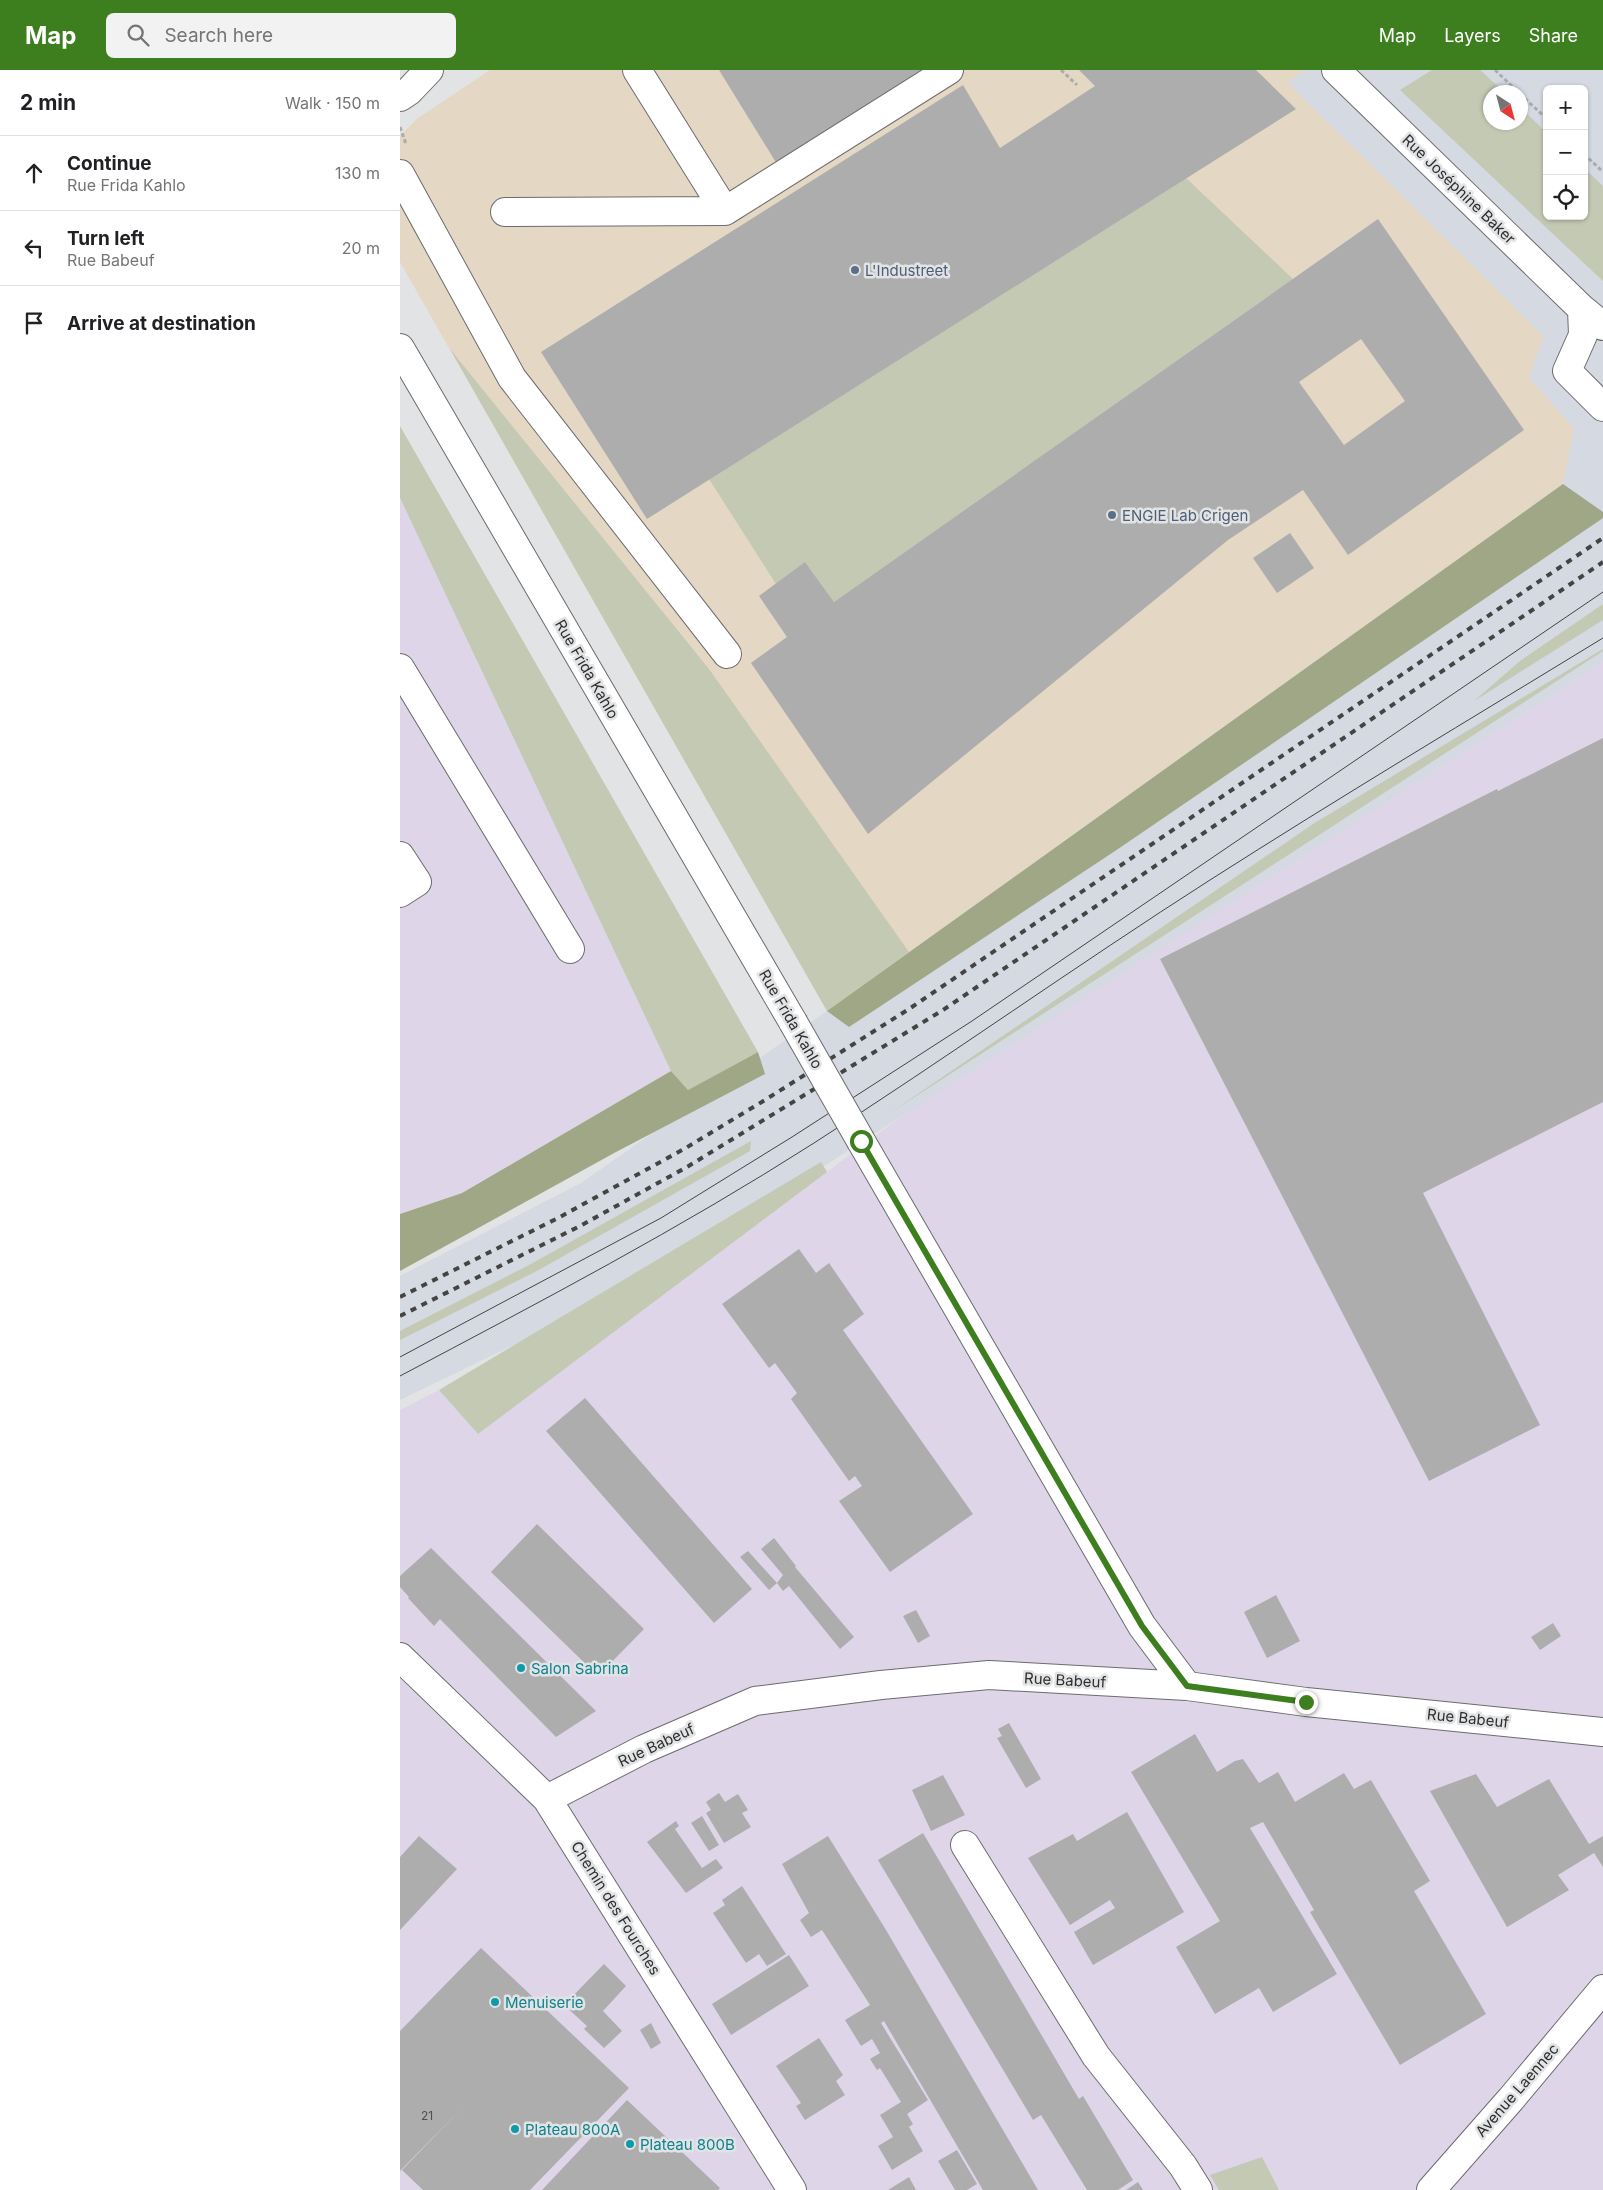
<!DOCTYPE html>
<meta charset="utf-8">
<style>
:root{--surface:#fff;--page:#f2f2f2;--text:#202124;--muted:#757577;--line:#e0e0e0;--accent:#3d7e1f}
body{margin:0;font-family:Inter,sans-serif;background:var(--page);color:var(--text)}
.controls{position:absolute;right:15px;top:15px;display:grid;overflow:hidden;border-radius:8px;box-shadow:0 1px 4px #0004}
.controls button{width:45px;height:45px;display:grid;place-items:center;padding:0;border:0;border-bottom:1px solid var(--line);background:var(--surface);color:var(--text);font:25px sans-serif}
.compass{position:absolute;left:1083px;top:15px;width:45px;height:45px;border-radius:50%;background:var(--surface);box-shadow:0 1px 4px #0004;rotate:144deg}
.stop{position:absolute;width:15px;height:15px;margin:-11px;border:4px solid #3d7e1f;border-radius:50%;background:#fff}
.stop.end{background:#3d7e1f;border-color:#fff;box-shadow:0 1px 5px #0008}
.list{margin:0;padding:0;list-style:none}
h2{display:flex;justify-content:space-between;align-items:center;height:65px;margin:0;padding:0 20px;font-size:21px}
h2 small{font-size:16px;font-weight:400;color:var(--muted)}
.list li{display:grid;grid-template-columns:32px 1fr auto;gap:15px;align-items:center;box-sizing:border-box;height:75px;padding:0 20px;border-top:1px solid var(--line)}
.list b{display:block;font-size:19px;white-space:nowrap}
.list p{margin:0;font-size:16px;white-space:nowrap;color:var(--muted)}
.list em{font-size:16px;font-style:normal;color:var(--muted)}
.icon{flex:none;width:28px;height:28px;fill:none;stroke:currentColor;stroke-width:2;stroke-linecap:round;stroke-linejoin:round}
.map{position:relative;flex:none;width:1203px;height:2120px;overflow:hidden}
header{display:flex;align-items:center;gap:30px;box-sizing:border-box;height:70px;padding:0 25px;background:var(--accent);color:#fff}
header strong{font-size:24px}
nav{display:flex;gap:28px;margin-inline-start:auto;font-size:18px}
.search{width:350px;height:45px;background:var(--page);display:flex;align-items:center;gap:12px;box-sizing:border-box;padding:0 18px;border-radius:8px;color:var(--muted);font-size:19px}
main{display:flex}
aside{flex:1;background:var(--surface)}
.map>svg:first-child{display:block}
.commercial{fill:#e4d7c4}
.industrial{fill:#ded5e9}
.built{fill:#d5d9e1;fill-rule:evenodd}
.green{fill:#c3c9b3}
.forest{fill:#9fa786}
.building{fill:#adadae;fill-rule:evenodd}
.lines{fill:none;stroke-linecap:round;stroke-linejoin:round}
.minor-casing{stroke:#6c6c6d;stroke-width:30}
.major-casing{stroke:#6c6c6d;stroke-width:30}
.path{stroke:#abacad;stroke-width:3;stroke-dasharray:4 2.5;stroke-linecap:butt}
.minor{stroke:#fff;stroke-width:28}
.major{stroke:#fff;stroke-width:28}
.tram{stroke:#444445;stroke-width:1}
.rail{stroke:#444445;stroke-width:4;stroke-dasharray:6 6;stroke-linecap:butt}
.minor-bridge-casing{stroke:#6c6c6d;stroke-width:30;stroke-linecap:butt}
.minor-bridge{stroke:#fff;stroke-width:28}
.route{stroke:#3d7e1f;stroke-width:6}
.service-dot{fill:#5c6f8a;stroke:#e2e3e4;stroke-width:2}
.culture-dot{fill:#0f9aa8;stroke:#e2e3e4;stroke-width:2}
.labels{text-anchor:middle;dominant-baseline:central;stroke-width:5;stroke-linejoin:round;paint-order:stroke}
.number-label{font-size:12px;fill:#4e4e4f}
.street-label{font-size:15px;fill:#2e2e2f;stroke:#e2e3e4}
.service-label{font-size:15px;fill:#4e5e75;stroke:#e2e3e4;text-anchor:start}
.culture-label{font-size:15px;fill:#0d838f;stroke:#e2e3e4;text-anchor:start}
</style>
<header>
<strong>Map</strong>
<div class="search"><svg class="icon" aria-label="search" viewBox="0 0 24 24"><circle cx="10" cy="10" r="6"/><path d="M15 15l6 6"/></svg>Search here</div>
<nav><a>Map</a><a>Layers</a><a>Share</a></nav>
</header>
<main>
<aside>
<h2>2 min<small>Walk · 150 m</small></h2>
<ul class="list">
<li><svg class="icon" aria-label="ahead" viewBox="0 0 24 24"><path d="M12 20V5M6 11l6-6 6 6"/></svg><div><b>Continue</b><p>Rue Frida Kahlo</p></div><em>130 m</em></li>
<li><svg class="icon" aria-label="left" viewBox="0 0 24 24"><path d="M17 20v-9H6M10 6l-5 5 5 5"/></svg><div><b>Turn left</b><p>Rue Babeuf</p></div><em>20 m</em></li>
<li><svg class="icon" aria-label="arrive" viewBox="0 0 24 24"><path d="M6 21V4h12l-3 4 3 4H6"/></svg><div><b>Arrive at destination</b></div></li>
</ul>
</aside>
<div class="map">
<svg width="1203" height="2120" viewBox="0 0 1203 2120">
<rect width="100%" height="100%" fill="#e2e3e4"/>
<path class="commercial" d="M 90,0 L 905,0 L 888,13 L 1144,266 L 1129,308 L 1174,358 L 1163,414 L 427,941 L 0,192 L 0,66 L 18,48 Z"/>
<path class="industrial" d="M 0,428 L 271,1001 L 61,1123 L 0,1144 Z
M 1203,592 L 1203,2120 L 0,2120 L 0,1340 L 39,1320 L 78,1364 L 519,1033 Z"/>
<path class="built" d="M 905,0 L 1203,0 L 1203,592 L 406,1108 L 155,1255 L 0,1330 L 0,1206 L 181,1113 L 427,941 L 1163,414 L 1174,358 L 1129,308 L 1144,266 L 888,13 ZM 1147,19 L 1184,19 L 1184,146 L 1147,146 ZM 1090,22 L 1120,22 L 1120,52 L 1090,52 Z"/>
<path class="green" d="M 1032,0 L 1080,0 L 1104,22 L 1090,22 L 1090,52 L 1120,52 L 1121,38 L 1147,63 L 1147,146 L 1184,146 L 1184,98 L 1203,116 L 1203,211 L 1000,20 Z
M 786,108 L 893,209 L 434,532 L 405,492 L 376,514 L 309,409 Z
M 50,279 L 309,599 L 509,882 L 427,941 Z
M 0,356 L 358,982 L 288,1020 L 271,1001 L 0,428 Z
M 1203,534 L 1203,550 L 1074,631 L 1120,591 Z
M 1203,579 L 1203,581 L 490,1043 L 913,754 Z
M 351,1071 L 350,1081 L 135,1202 L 0,1270 L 0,1261 L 131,1194 Z
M 421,1092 L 427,1102 L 78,1364 L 39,1320 Z
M 862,2087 L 879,2120 L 819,2120 L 810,2105 Z"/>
<path class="forest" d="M 1163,414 L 1203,442 L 1203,448 L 718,779 L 449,957 L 427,941 Z
M 358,982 L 365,1004 L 216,1082 L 0,1201 L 0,1144 L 62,1123 L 271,1001 L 288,1020 Z"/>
<path class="building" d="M 319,0 L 527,0 L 377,94 Z
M 679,0 L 856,0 L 896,39 L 247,449 L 141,282 L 563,15 L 600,78 L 695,16 Z
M 978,149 L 1124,360 L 948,485 L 903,420 L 828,470 L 468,764 L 351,593 L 387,567 L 359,526 L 405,492 L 434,532 ZM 961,269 L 1005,331 L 944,375 L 899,312 Z
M 890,463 L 914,498 L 877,523 L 853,488 Z
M 1203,668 L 1203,1032 L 1023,1123 L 1140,1355 L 1029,1411 L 760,889 L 1097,719 L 1098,721 Z
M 399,1179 L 416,1203 L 429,1193 L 464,1244 L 443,1260 L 573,1444 L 490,1502 L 439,1431 L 462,1416 L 455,1406 L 449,1411 L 391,1329 L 397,1323 L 375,1293 L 369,1298 L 322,1234 Z
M 185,1328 L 352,1519 L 314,1553 L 146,1361 Z
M 137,1454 L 244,1559 L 198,1606 L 91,1502 Z
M 374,1468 L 396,1496 L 395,1497 L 454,1567 L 440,1579 L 389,1516 L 383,1521 L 377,1513 L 383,1505 L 361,1479 Z
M 31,1478 L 196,1641 L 156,1667 L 40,1549 L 34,1556 L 8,1528 L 9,1527 L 0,1517 L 0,1506 Z
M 348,1481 L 377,1513 L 369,1520 L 340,1487 Z
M 876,1525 L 900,1571 L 867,1588 L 844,1542 Z
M 516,1540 L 530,1566 L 518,1573 L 503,1546 Z
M 1153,1553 L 1161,1566 L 1140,1580 L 1131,1567 Z
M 609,1653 L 641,1709 L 626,1718 L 597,1668 L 602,1666 L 598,1659 Z
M 795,1664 L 817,1702 L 835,1691 L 843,1689 L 859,1713 L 878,1702 L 895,1732 L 944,1703 L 954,1719 L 971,1710 L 1030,1811 L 1014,1821 L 1086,1944 L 1000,1995 L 910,1842 L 914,1840 L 863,1752 L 850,1758 L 937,1904 L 873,1942 L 859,1918 L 815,1944 L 776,1877 L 820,1851 L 731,1702 Z
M 1076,1704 L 1097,1737 L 1149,1709 L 1189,1774 L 1203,1766 L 1203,1797 L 1194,1783 L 1158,1805 L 1169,1820 L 1107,1857 L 1030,1721 Z
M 543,1705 L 565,1745 L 531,1761 L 512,1720 Z
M 319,1723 L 325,1732 L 338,1724 L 348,1740 L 342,1743 L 351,1757 L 324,1773 L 306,1743 L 311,1740 L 306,1732 Z
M 727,1742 L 784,1842 L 693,1895 L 674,1862 L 715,1838 L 710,1830 L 670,1855 L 628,1788 L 673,1764 L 677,1771 Z
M 302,1746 L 319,1775 L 309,1781 L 291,1753 Z
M 276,1751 L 279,1756 L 275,1759 L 302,1798 L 316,1789 L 323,1798 L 286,1823 L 247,1772 Z
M 523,1763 L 679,2029 L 683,2026 L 733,2110 L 718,2120 L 687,2120 L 641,2045 L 633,2050 L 478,1790 Z
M 19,1766 L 57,1799 L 0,1860 L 0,1787 Z
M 428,1766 L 486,1860 L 638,2120 L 583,2120 L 484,1951 L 481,1953 L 528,2030 L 507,2044 L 513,2054 L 509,2057 L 523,2081 L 492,2100 L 478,2076 L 493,2067 L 480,2045 L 501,2032 L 480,1998 L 477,2000 L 470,1989 L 480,1983 L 472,1969 L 461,1976 L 445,1950 L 470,1935 L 422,1860 L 411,1867 L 400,1850 L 409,1843 L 382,1794 Z
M 342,1816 L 386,1884 L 367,1896 L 359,1884 L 346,1893 L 313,1843 L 325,1835 L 322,1830 Z
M 81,1878 L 229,2018 L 130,2120 L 23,2120 L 2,2100 L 62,2038 L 0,2101 L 0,1961 Z
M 389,1885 L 409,1916 L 331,1965 L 312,1934 Z
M 204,1894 L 226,1916 L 203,1941 L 222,1961 L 204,1978 L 184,1959 L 187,1956 L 164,1935 Z
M 251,1953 L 261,1973 L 251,1979 L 240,1960 Z
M 419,1968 L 443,2005 L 436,2011 L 445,2025 L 405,2050 L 396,2036 L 401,2033 L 376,1996 Z
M 227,2030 L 320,2118 L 318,2120 L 142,2120 Z
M 557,2080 L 577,2114 L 567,2120 L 555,2120 L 538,2091 Z
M 509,2107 L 516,2120 L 488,2120 Z
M 738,2112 L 743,2120 L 726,2120 Z"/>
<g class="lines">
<g class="minor-casing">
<path id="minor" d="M 237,0 L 325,141
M 936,0 L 1182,239 L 1203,256
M 0,27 L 9,21 L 29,0
M 0,104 L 112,308 L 327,584
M 105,142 L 325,141 L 549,0
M 1182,239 L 1183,265 L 1167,301 L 1203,337
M 0,278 L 393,952
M 0,598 L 170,879
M 0,786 L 17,812 L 0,823
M 461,1071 L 742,1556 L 787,1616
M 0,1587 L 147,1729 L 392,2120
M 147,1729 L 244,1679 L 355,1631 L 481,1615 L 589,1605 L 787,1616 L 906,1632 L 1203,1662
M 565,1775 L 696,1986 L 783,2096 L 798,2120"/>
</g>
<g class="major-casing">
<path id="major" d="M 1031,2120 L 1111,2029 L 1203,1919"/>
</g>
<path class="path" d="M 661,0 L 677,15
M 1095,0 L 1118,22
M 1120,24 L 1147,49
M 0,57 L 6,74
M 1184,84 L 1203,102"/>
<use href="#minor" class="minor"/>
<use href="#major" class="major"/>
<path class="tram" d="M 0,1287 L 261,1148 L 392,1067 L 572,951 L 1203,522
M 0,1306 C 140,1232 281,1158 414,1073 C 548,987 677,895 810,810 C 940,727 1072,648 1203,568"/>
<path class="rail" d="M 0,1227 L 158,1148 L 284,1079 L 365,1030 L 509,939 L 1203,468
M 0,1246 L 180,1156 L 287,1097 L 543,940 L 1203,492"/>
<g class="minor-bridge-casing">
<path id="minor-bridge" d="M 393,952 L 461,1071"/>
</g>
<use href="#minor-bridge" class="minor-bridge"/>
</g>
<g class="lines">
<path class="route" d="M 461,1071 L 742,1556 L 787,1616 L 906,1632"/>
</g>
<g class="service-dot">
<circle cx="455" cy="200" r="5"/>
<circle cx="712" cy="445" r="5"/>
</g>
<g class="culture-dot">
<circle cx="121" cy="1598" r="5"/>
<circle cx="95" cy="1932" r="5"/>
<circle cx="115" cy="2059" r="5"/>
<circle cx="230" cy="2074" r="5"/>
</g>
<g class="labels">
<g class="number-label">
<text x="27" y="2045">21</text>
</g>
<g class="street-label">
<text transform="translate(1059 119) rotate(44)">Rue Joséphine Baker</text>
<text transform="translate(187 599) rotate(60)">Rue Frida Kahlo</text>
<text transform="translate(391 949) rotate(60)">Rue Frida Kahlo</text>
<text transform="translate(665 1610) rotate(3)">Rue Babeuf</text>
<text transform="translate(1068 1648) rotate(6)">Rue Babeuf</text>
<text transform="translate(256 1675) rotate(-25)">Rue Babeuf</text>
<text transform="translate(216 1838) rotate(58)">Chemin des Fourches</text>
<text transform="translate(1117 2020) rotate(-49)">Avenue Laennec</text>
</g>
<g class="service-label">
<text x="465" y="200">L'Industreet</text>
<text x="722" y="445">ENGIE Lab Crigen</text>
</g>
<g class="culture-label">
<text x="131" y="1598">Salon Sabrina</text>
<text x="105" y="1932">Menuiserie</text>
<text x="125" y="2059">Plateau 800A</text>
<text x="240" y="2074">Plateau 800B</text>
</g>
</g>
</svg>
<div class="controls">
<button>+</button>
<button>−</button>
<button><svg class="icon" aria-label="locate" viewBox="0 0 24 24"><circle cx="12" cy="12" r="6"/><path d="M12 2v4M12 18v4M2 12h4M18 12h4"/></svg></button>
</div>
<svg class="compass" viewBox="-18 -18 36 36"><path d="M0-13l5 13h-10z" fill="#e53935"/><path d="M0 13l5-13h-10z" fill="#757577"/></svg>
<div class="stop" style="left:461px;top:1071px"></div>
<div class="stop end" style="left:906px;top:1632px"></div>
</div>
</main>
